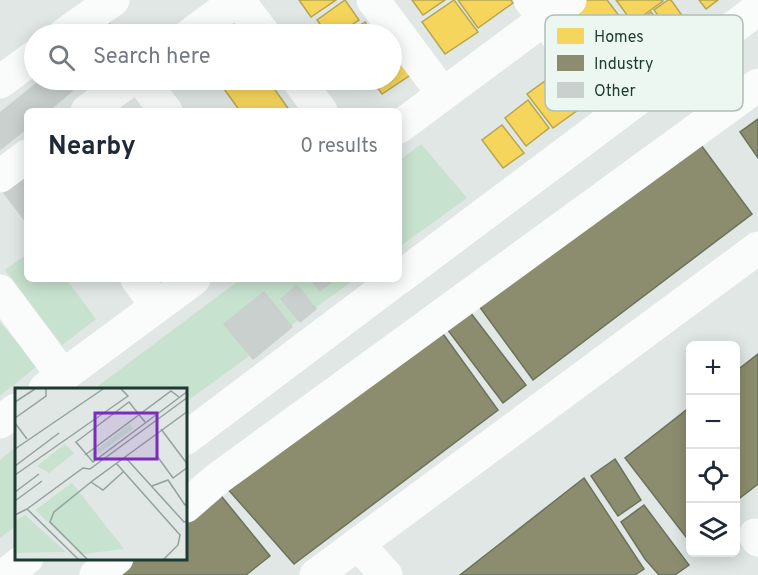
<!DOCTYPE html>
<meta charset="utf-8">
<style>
:root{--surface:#fff;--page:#f6f6f7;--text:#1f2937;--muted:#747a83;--line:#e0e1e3}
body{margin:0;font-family:Overpass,sans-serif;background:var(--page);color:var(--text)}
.controls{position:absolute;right:18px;bottom:18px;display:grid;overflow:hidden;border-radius:9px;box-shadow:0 3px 15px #0003}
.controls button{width:54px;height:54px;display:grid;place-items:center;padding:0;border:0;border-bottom:2px solid var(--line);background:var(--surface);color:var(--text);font:30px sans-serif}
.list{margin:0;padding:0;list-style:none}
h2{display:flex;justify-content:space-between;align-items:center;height:78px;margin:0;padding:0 24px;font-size:26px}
h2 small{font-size:20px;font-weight:400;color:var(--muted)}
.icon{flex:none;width:33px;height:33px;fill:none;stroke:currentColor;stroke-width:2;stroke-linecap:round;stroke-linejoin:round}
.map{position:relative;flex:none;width:758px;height:575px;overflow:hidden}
.search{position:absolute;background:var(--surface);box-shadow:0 3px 15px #0003;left:24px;top:24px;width:378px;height:66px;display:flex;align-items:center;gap:15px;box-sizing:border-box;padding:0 21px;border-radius:33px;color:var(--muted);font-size:22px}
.panel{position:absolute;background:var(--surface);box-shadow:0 3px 15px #0003;left:24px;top:108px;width:378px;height:174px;border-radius:9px}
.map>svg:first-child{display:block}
.green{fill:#c7e2cf}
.homes{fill:#f6d55c;stroke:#b5a64f;stroke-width:1.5}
.industry{fill:#8c8c6e;stroke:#6b735c;stroke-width:1.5}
.building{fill:#c9d0cd;stroke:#c9d0cd;stroke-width:1.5}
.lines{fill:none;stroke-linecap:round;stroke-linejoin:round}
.minor{stroke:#fafbfb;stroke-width:33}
.inset-road{fill:none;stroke:#92a29d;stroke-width:1.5}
.view{fill:#7b2cbf;fill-opacity:0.15;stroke:#7b2cbf;stroke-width:3}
.inset-edge{fill:none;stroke:#1e3a32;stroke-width:3}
.key{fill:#edf7f1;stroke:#afbeb8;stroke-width:1.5}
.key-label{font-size:16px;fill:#1e3a32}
</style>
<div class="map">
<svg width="758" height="575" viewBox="0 0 758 575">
<rect width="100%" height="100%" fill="#e0e7e4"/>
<path class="green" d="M 421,144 L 467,198 L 399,247 L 399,161 Z
M 27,254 L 27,279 L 66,279 L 96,319 L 62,345 L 5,270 Z
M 241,279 L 355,279 L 186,402 L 186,389 L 94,389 Z
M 0,322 L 37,366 L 0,396 Z
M 16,447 L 16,526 L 0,538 L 0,460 Z"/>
<path class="homes" d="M 299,0 L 336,0 L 311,17 Z
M 345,0 L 359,20 L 338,34 L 327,34 L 317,20 Z
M 412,0 L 445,0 L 423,15 Z
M 454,0 L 478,32 L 445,54 L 422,22 Z
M 458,0 L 511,0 L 513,3 L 478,28 Z
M 586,0 L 607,0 L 627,26 L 596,49 L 569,13 Z
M 616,0 L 662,0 L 663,1 L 633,23 Z
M 668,0 L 671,0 L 689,25 L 673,36 L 654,10 Z
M 699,0 L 718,0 L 706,9 Z
M 651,12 L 672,40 L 653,54 L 632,26 Z
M 365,22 L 373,34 L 347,34 Z
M 396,51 L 412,74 L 382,94 L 372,80 L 392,80 L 392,54 Z
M 556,73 L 582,107 L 553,128 L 527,94 Z
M 238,80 L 268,80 L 290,111 L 240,111 L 224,89 Z
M 528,100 L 549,128 L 526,146 L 505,118 Z
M 502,125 L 524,153 L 503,168 L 482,140 Z"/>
<path class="industry" d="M 758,119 L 758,158 L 740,132 Z
M 698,141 L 752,214 L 533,380 L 476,302 Z
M 470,312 L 526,385 L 503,403 L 447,329 Z
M 441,331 L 498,410 L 294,564 L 226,487 Z
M 758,354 L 758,484 L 736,501 L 736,371 Z
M 690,407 L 690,534 L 686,537 L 625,458 Z
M 615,459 L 641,500 L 618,516 L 591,476 Z
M 584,478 L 644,569 L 635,575 L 460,575 Z
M 218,492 L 270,556 L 246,575 L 114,575 L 135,558 L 186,558 L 186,518 Z
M 644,505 L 689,565 L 675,575 L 659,575 L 645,559 L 621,522 Z"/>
<path class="building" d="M 107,20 L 119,34 L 88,34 Z
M 41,80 L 63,80 L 72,91 L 48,111 L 27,111 L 27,128 L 1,149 L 0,113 Z
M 27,176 L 27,223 L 4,193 Z
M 310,279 L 334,279 L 334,280 L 320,291 Z
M 297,285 L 316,309 L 300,322 L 281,299 Z
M 264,292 L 292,327 L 253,359 L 224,324 Z"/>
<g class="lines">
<path class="minor" d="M 238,0 L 264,34
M 373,0 L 443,94
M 530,0 L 615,114
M 65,34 L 113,0
M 191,34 L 237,0
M 142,80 L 166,111
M 298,80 L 321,111
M 0,82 L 34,57
M 87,111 L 130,80
M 399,127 L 570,0
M 0,176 L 27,156
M 399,278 L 758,9
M 137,279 L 157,306
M 0,291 L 63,376
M 45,389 L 194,279
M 0,422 L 16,410
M 186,438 L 397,279
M 186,506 L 217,479 L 758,85
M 755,535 L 758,540
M 358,544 L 386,575
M 5,575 L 27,558
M 96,575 L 117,558
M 316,575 L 758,248"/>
</g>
<g transform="translate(15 388)">
<rect width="172" height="172" fill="#e0e7e4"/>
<path d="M 115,36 L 118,41 L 77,70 L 74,67 ZM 50,56 L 59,65 L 34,85 L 22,78 ZM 57,95 L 109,161 L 67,166 L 20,122 ZM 10,127 L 51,164 L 0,165 L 0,133 Z" fill="#c7e2cf"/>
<path class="inset-road" d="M 0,14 L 20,1M 0,30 L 31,8 L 31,1M 130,34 L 114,14 L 61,54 L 78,74 L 173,3M 0,35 L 12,51M 146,41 L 173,77M 0,61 L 88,1M 70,67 L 156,3 L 164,9M 142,68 L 158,90 L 173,79M 110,69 L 169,134 L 173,133M 101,75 L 165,147 L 163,157 L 148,172M 0,78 L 44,45M 108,84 L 88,102 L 76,94 L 173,23M 0,87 L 113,8 L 106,1M 137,98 L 153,92 L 170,117 L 173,114M 0,104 L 24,86M 0,113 L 27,93M 12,121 L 68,80 L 75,81 L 173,9M 0,127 L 12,121 L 64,172M 73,172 L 35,134 L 39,124 L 76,94"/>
<path class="view" d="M 80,25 L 142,25 L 142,71 L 80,71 Z"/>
<rect width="172" height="172" class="inset-edge"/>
</g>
<rect x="545" y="15" width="198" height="96" rx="9" class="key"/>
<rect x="557" y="28" width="27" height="16" fill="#f6d55c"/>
<rect x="557" y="55" width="27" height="16" fill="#8c8c6e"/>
<rect x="557" y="82" width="27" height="16" fill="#c9d0cd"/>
<g class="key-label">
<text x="594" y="42">Homes</text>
<text x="594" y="69">Industry</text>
<text x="594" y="96">Other</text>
</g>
</svg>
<div class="controls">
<button>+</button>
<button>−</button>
<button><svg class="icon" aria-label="locate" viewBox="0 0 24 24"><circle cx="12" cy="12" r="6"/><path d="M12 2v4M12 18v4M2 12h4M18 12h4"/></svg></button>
<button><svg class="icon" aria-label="layers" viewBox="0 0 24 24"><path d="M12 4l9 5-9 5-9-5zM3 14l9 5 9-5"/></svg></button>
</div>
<div class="search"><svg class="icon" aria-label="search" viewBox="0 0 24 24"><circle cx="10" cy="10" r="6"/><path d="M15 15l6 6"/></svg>Search here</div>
<section class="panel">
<h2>Nearby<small>0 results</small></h2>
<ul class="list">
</ul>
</section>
</div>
